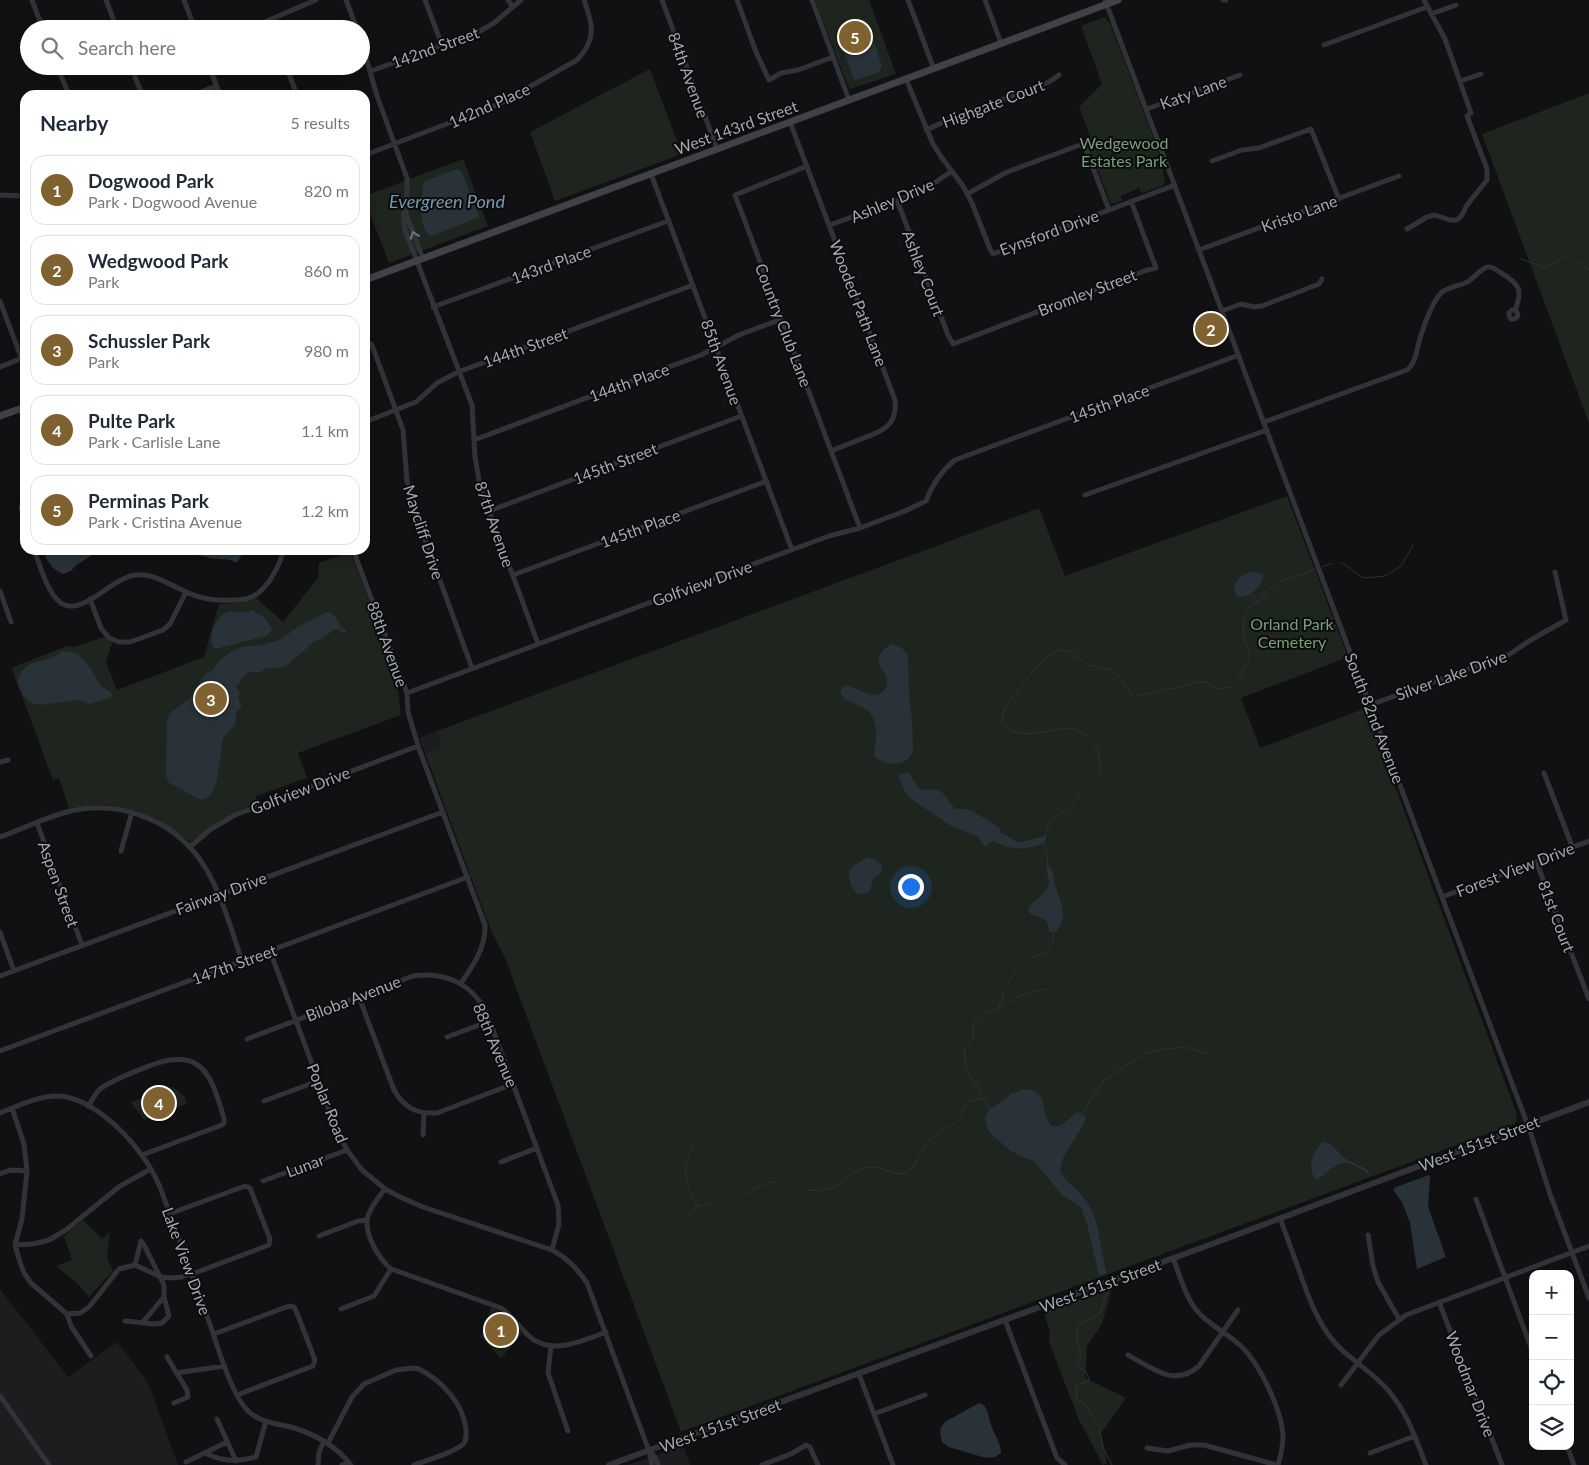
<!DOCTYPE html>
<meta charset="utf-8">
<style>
:root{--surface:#fff;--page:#f6f6f7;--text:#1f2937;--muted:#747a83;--line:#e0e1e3;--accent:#7f6230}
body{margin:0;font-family:Lato,sans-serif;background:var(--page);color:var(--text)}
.controls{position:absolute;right:15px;bottom:15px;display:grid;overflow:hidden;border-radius:10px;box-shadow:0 2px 12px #0003}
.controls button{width:45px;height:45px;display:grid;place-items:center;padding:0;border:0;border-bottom:1px solid var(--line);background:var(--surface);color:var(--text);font:25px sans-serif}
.you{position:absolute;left:910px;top:886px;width:18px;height:18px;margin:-12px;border:4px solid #fff;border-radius:50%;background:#1a73e8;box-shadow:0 0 0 8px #1a73e833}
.badge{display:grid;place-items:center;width:32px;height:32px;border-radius:50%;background:var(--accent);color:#fff;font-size:16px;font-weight:700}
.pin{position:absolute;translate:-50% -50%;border:2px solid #fff;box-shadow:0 1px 5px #0006}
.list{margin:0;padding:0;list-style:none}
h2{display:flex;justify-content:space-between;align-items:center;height:65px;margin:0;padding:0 20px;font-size:21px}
h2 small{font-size:16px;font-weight:400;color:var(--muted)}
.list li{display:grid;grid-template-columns:32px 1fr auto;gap:15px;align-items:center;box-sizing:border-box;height:70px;margin:0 10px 10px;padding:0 10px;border:1px solid var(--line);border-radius:15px}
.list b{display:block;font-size:19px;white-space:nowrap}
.list p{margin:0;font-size:16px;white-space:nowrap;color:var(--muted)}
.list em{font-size:16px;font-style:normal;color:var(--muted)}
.icon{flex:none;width:28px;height:28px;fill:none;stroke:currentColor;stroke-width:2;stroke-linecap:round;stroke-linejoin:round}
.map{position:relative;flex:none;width:1589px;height:1465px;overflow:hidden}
.search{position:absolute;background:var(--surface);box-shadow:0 2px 12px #0003;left:20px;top:20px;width:350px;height:55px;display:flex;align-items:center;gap:12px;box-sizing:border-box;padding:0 18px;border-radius:28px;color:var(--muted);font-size:19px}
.panel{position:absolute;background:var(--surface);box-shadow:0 2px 12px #0003;left:20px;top:90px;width:350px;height:465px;border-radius:15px}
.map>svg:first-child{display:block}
.built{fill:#1d1d1f}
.green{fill:#1d251e}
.water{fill:#293238}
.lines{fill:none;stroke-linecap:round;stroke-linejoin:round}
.stream{stroke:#293238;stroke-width:1}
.minor{stroke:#323338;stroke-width:5}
.tertiary{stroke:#323338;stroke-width:6}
.secondary{stroke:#404248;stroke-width:7}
.oneway{stroke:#70737c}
.labels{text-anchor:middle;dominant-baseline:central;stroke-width:4;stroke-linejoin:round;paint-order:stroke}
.street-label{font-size:16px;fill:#a2a8b3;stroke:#0c0c0d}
.park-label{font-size:16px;fill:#789f79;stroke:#0c0c0d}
.water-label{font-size:18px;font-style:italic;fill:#7898b0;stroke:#0c0c0d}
</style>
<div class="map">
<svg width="1589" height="1465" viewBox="0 0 1589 1465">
<rect width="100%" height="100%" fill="#111113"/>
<path class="built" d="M 437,731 L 443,746 L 425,753 L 419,738 Z
M 0,1289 L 68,1377 L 117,1342 L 145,1379 L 152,1393 L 178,1465 L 0,1465 Z
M 683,1445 L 690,1465 L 627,1465 L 640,1461 Z"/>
<path class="green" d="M 815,0 L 869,0 L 896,74 L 850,89 L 847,84 Z
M 1104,17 L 1110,23 L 1159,153 L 1165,183 L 1162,186 L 1141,193 L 1139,188 L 1121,196 L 1122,201 L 1111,204 L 1088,145 L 1091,139 L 1079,107 L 1102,84 L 1081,26 Z
M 650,69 L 682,154 L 555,201 L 530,132 Z
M 1589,93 L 1589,423 L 1482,134 Z
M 463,159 L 488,226 L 389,263 L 365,200 L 365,196 Z
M 1287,496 L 1348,657 L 1241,698 L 1260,748 L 1366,708 L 1516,1112 L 1517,1121 L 1514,1124 L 681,1432 L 505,958 L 492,933 L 425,753 L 442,746 L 437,731 L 1039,508 L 1065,576 Z
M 350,552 L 377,621 L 373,623 L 398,690 L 401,715 L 298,753 L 307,778 L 256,796 L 258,802 L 224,818 L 191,842 L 157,819 L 135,810 L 108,805 L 94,805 L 69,808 L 59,778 L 53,780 L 12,669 L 14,667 L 67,646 L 74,647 L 104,637 L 112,643 L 106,662 L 117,690 L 204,657 L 219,604 L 246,602 L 256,598 L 283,622 L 318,578 L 319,563 Z
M 173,1087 L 184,1096 L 187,1104 L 144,1120 L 131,1102 Z
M 83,1220 L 102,1239 L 110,1232 L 107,1258 L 113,1271 L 89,1297 L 76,1282 L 56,1266 L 72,1260 L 64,1236 Z
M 1112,1288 L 1102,1324 L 1087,1346 L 1085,1378 L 1126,1398 L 1101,1433 L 1107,1463 L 1103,1465 L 1079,1420 L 1049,1342 L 1050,1333 L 1044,1312 Z
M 491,1307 C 505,1313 513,1322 522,1334 L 501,1358 L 481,1337 Z"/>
<path class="water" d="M 864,19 L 868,23 L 882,66 L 879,72 L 855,80 L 853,77 L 837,32 L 842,27 Z
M 457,169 L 462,172 L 479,217 L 431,236 C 417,228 421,197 424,182 L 425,181 Z
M 43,550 L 100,550 L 75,566 L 71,571 L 63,574 C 51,569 47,561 43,550 Z
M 180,550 L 244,550 L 237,563 L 231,560 L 210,558 Z
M 1253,572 L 1263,575 L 1264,577 C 1260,587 1248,600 1237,596 L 1234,590 C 1234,579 1243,573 1253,572 Z
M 252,609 L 256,613 L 263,616 L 271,627 L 272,630 L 266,636 L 215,649 C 206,642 215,623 220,616 L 228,612 L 250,612 Z
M 327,612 L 332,613 L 340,624 L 341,629 L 345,629 L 347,632 L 342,632 L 339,630 L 335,629 L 321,639 L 315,641 L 286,666 L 278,668 L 267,668 L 259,673 L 249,672 L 241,679 L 240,683 L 237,685 L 236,687 L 240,692 L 238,699 L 242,707 L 236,712 L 236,722 L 235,725 L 223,738 L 217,780 L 211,795 L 205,799 L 199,799 L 169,783 L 166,776 L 167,721 L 170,713 L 192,696 L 205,674 L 213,670 L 218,662 L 231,652 L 242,647 L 262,645 L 279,640 L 298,627 Z
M 893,644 L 902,648 L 908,655 L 909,694 L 912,719 L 913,750 C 908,768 887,766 875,757 C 873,751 876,747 876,741 C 877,733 876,725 873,718 C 867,703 845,705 840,692 L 842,687 L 846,685 C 851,687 872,696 875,695 C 879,695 882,692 885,689 C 892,679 882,673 879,664 C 877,654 884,647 893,644 Z
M 62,651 C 83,650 90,669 100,684 C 103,689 108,689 112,694 L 111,697 L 90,704 L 78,700 L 40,705 C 27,704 22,695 17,683 C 19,679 20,672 24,669 C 33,659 52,662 62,651 Z
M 908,772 L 919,788 L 924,790 L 933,789 L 942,792 L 955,809 L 968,809 L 974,812 L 1000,828 L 1000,832 L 1016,841 L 1021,842 L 1046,836 L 1045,843 C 1024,851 1013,850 993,841 L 985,847 L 979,838 L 975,835 L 951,826 L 910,798 L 904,790 L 898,775 Z
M 868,857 C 875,859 887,865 880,874 C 877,877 875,876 873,879 C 872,882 871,888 870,891 C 854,901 849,884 849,871 L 855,865 Z
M 1047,866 L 1049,866 C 1055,873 1053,880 1056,888 C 1061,906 1069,914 1056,932 L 1049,932 C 1050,919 1040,917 1030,914 L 1028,910 C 1030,901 1045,897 1048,886 C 1051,880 1045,873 1047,866 Z
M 1024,1089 C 1052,1091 1037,1112 1052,1126 C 1063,1129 1068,1118 1077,1112 L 1086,1117 L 1084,1123 L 1063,1158 L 1060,1170 C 1063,1179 1071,1184 1077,1190 C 1083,1196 1087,1202 1091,1209 C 1101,1229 1100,1253 1107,1273 L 1099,1276 L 1088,1228 L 1082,1209 L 1078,1205 L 1062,1195 L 1034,1161 L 1025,1158 L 1011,1151 L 993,1136 L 988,1129 L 985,1118 L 988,1111 L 1010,1095 Z
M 1322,1142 C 1334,1142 1337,1153 1345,1158 C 1353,1164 1362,1165 1370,1173 L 1368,1174 C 1359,1167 1346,1158 1335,1166 C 1328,1170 1324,1177 1316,1180 C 1306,1167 1313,1153 1322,1142 Z
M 1429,1175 L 1430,1177 L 1428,1207 L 1446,1257 L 1417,1269 L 1410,1223 L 1402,1202 L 1393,1190 L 1396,1187 Z
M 979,1403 L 984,1405 C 988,1411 989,1418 991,1425 C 994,1435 1001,1442 1001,1453 L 995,1457 L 986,1458 L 949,1447 L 942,1442 L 940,1432 L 941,1427 L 945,1422 Z"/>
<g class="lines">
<path class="stream" d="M 1521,259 L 1546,268 L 1568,254 L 1589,270
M 1341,562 L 1363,578 L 1385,576 L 1401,566 L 1413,545
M 1323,566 L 1332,564
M 1251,593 L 1257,602
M 1045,837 C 1049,817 1058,817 1071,806 C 1076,801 1079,796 1083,791 C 1097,776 1103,778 1099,756 C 1098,749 1093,741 1087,736 C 1082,732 1073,728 1066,728 C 1047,730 1014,743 1001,721 L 1006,706 L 1037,666 L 1049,655 L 1060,650 L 1069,651 L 1088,665 L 1112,670 L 1119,676 L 1131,694 L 1135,697 L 1166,689 L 1181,687 L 1197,682 L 1206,682 L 1218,689 L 1231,687 L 1236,683 L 1249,661 L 1250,654 L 1244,639 L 1243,630 L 1244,619 L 1249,607 L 1260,601 L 1268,590 L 1284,579 L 1303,575 L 1315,568
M 1043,843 L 1047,854 L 1048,865
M 1007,985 C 1011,975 1023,965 1032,958 C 1037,954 1046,954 1050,948 C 1053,943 1053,938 1054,932
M 999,1006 L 1005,990
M 991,1109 L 983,1099 L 979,1088 L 967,1072 L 964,1050 L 973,1039 L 973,1022 C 979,1016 986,1013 994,1010 C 1011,1001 1026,991 1046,989
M 1081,1115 L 1103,1081 L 1144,1054 L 1163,1049 L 1185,1047 L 1207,1054
M 697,1140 C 680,1168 683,1178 698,1207
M 805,1190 L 819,1191 L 835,1187 L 855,1172 L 867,1167 L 879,1168 L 897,1174 L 907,1173 L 914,1166 L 924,1147 L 932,1138 L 942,1131 L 958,1121 L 968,1102 L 983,1098
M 745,1194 L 767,1183 L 777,1182
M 687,1216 L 696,1207 L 714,1202
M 1106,1295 L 1100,1313 L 1078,1326 L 1076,1337 L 1081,1354 L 1077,1367 L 1085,1370 L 1089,1379 L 1088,1382 L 1076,1385 L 1077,1400 L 1086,1405 L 1099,1427 L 1103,1447 L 1112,1465"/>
<path class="minor" d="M 32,0 L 43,29
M 106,0 L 117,29
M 184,0 L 195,29
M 346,0 L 357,29
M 425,0 L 442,45
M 508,0 L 513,7
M 662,0 L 717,149
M 737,0 L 756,52 L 769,80 L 781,73 L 798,70 L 833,57
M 812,0 L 849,100
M 908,0 L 934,69
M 985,0 L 1001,43
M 1105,0 L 1531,1134 L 1550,1194 L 1589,1298
M 1223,0 L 1226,0
M 1431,14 L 1456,5
M 248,29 L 316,0
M 361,40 L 377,96 L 407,178 L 407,195 L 405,211 L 403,215 L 405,230 L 472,405 L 475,457 L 480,486 L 538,644
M 1324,45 L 1427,7
M 57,66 L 69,95
M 131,66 L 142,95
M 209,66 L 220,95
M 286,66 L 297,95
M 371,71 L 480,31 L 494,23 L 521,0
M 906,79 L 933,144 L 942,158 L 963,186 L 972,203 L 990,249 L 993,254 L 1175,185
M 1460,81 L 1481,74
M 193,95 L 216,86
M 1147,109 L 1240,75
M 790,122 L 895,400 C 898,426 881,432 861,439 C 851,443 841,447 831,451
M 926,130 L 950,119 L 1049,82 L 1059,75
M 365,155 L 499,104 L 577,60 C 597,39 593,25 584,0
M 1212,161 L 1242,150 L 1259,148 L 1311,129 L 1339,199
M 807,166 L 735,195 L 860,528
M 651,174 L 792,550
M 967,194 L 1007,172 L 1080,145 L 1086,149 L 1109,210
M 0,195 L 25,196
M 897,200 L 948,335 L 953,344 L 1147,270 L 1156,268 L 1131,201
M 405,211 L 423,259
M 830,225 L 915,194 L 927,188 L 952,171
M 1407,229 L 1427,217 L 1435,215 L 1450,220 L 1457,220 L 1462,215 L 1467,205 L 1487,180 L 1487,169 L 1467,116 L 1471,113 L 1445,39 L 1424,0
M 1199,250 L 1399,176
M 0,301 L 25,368
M 433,307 L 668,221
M 1222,311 L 1241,304 L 1254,307 L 1262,306 L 1319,284 L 1322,279
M 365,340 L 372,345 L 403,430 L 407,481 L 416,515 L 472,668
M 0,367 L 25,357
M 365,422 L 416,402 L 437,383 L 458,372 L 693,285
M 1264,422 L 1407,370 C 1417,362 1417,346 1421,335 C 1425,323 1433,301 1441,293 C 1449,286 1461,286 1469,281 C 1475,277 1481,268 1488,267 C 1492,266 1497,270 1501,273 C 1520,284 1523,290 1515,310 L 1512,310 L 1509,313 L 1509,316 L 1511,319 L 1515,319 L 1518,316 L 1517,312 L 1515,310
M 474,440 L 701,355 L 739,335 L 782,319
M 1085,495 L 1267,430
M 25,498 L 21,508 L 25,526
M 489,511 L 741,416
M 34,550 C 40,565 49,600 65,605 C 86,613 113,577 136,575 C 153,573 171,585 186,592 C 201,599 214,601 230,600 C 235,600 241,600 246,599 C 266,594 278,568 284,550
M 353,550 L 407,693 L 408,712 L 418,746 L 485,925 C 486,947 473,966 461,983
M 513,575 L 767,481
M 0,591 L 11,622
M 90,599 L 101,628 L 109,638 L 119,642 L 130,642 L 163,630 L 170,624 L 186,592
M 407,693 L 829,536 L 860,528 L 905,511 L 926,501 C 932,485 941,471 955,460 L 1239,355
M 1370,705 L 1510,654 L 1529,641 L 1566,620 L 1555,572
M 0,762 L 8,760
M 1544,773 L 1572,846
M 37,823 L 82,945
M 0,837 C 25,828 50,815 75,810 C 126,800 180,824 206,869 C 222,895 232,932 242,961
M 190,847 L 211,829 L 235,815 L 418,746
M 121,851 L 132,812
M 1536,861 L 1589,999
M 1442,897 L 1589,841
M 0,932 L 14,971
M 270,951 L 337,1131 L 347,1150 L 362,1170 L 385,1189 L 400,1197 L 423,1207 L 552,1250 C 568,1259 576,1267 587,1283 L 649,1451 L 652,1465
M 0,976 L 443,812
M 359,997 L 394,1090 C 404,1108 417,1114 437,1113 L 513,1084
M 447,1037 L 490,1021
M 247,1039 L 413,976 C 445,971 473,984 487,1014 L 558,1205 L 559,1224 L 552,1250
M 0,1051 L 468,877
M 264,1101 L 318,1081
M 88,1106 C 92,1101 95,1094 99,1090 C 109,1081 156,1062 170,1060 C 179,1059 189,1059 196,1064 C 213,1074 218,1100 224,1118 L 224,1123 L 222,1125 L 142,1155
M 12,1108 L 24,1144 L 27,1171 L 22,1219 L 15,1245 L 20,1262 L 24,1273 L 31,1283 L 67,1314 L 80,1313 L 89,1307 L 119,1269 L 135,1265 L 161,1277 L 170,1278 L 182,1277 L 192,1273
M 0,1113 C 17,1106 36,1097 55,1096 C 88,1095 125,1131 143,1157 C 150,1166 155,1176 160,1187 C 176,1231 192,1275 208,1319 C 217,1343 231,1396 249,1412 C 260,1422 277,1424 291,1427 C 315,1434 336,1446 351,1465
M 423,1135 L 424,1114
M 501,1162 L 537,1148
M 0,1174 L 10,1170 L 27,1171
M 263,1181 L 347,1150
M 385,1189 C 379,1197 371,1206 368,1216 C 363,1233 379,1259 391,1269 L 501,1308 C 513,1316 519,1327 529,1336 C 550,1356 583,1341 606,1332
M 1476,1199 L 1533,1353
M 169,1214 L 245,1186 L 250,1188 L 270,1239 L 269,1245 L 192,1274
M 1280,1218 C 1287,1238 1295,1258 1302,1279 C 1309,1298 1316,1317 1328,1334 C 1341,1353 1361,1364 1378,1380 C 1404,1403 1414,1434 1426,1465
M 1368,1235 L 1373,1266 L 1378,1282 L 1399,1319
M 319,1236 L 358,1221 L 367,1220
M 15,1245 L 33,1244 L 49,1240 L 66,1230 L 120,1186 L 151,1169
M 1173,1258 C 1180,1276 1186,1299 1199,1313 C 1211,1326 1228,1334 1241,1346 C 1260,1364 1281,1409 1283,1435 C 1283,1445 1281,1455 1278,1465
M 135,1265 L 141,1241
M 1439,1302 L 1502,1465
M 341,1309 L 374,1296 L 391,1269
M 67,1314 L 71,1326 L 91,1356
M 1005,1320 L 1057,1458 L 1065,1465
M 125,1321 L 154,1324 L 162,1323 L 169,1316 L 164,1297 L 164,1285 L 144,1245 L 141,1241
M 142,1323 L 164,1297
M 214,1334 L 289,1306 L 294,1307 L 297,1313 L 315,1360 L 313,1366 L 237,1395
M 551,1346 L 548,1373 L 568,1431
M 1128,1355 C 1152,1368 1174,1388 1199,1366 L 1238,1310
M 167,1357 L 187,1390 L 188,1397 L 174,1403
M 176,1373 L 225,1366
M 859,1374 L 893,1465
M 1341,1385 L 1379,1335 L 1406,1315 L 1589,1246
M 0,1396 L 49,1465
M 874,1414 L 925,1395
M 217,1419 L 236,1461
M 328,1443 L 352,1397 L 364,1384 L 396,1370 L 414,1368 L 419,1369 C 442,1381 462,1402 466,1428 C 466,1433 467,1439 464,1443 C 459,1451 424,1461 414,1465
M 1567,1446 L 1574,1465
M 1147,1448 L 1168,1451 L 1190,1445 L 1204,1445 L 1277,1465
M 650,1451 L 656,1459 L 658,1465
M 205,1453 C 223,1462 237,1462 256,1457 L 266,1421
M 1370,1453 L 1415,1436
M 186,1462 L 227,1442
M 318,1465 L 319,1452 L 324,1441
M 342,1465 L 349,1462
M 762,1465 L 791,1454 L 806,1445 L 810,1447 L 818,1465"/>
<path class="tertiary" d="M 609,1465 L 1220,1241 L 1589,1102"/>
<path class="secondary" d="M 365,280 L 1118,0
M 0,416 L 25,407"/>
</g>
<defs><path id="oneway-chevron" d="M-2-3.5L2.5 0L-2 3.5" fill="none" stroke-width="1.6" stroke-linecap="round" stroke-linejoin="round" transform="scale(1.25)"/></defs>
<use class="oneway" href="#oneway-chevron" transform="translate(414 235) rotate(-110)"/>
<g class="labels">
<g class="street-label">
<text transform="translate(435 47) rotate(-20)">142nd Street</text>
<text transform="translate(689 75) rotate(70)">84th Avenue</text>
<text transform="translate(1193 92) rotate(-20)">Katy Lane</text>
<text transform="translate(993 103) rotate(-21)">Highgate Court</text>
<text transform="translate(489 105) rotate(-24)">142nd Place</text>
<text transform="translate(736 127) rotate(-20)">West 143rd Street</text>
<text transform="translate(892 200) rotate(-23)">Ashley Drive</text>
<text transform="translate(1299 213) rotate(-20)">Kristo Lane</text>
<text transform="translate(1049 232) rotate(-20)">Eynsford Drive</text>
<text transform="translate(551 264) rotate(-20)">143rd Place</text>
<text transform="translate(924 273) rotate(69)">Ashley Court</text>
<text transform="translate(1087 292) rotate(-21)">Bromley Street</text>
<text transform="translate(859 303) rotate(69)">Wooded Path Lane</text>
<text transform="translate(784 325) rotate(69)">Country Club Lane</text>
<text transform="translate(525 347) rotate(-20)">144th Street</text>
<text transform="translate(722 362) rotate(70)">85th Avenue</text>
<text transform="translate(629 382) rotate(-20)">144th Place</text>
<text transform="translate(1109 403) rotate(-20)">145th Place</text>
<text transform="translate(615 463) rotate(-21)">145th Street</text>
<text transform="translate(495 524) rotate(71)">87th Avenue</text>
<text transform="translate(640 528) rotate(-20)">145th Place</text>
<text transform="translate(424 532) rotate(72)">Maycliff Drive</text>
<text transform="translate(702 583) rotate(-20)">Golfview Drive</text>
<text transform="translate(388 644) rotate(70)">88th Avenue</text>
<text transform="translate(1451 675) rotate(-20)">Silver Lake Drive</text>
<text transform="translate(1375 718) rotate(69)">South 82nd Avenue</text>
<text transform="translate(300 790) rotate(-21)">Golfview Drive</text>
<text transform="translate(1515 869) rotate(-21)">Forest View Drive</text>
<text transform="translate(59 884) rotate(70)">Aspen Street</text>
<text transform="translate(221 893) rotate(-20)">Fairway Drive</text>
<text transform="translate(1557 916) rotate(69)">81st Court</text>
<text transform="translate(234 964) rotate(-20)">147th Street</text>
<text transform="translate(353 998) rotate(-21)">Biloba Avenue</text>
<text transform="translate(496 1045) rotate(67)">88th Avenue</text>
<text transform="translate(328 1103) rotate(68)">Poplar Road</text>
<text transform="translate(1479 1143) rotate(-21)">West 151st Street</text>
<text transform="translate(305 1165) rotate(-20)">Lunar</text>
<text transform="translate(187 1261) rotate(70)">Lake View Drive</text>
<text transform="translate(1100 1285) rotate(-20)">West 151st Street</text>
<text transform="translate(1471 1384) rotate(69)">Woodmar Drive</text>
<text transform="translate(720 1425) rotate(-20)">West 151st Street</text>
</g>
<g class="park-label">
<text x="1124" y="142">Wedgewood<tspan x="1124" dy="18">Estates Park</tspan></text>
<text x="1292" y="623">Orland Park<tspan x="1292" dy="18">Cemetery</tspan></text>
</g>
<g class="water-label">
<text x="447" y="201">Evergreen Pond</text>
</g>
</g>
</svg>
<div class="controls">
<button>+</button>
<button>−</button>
<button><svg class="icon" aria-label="locate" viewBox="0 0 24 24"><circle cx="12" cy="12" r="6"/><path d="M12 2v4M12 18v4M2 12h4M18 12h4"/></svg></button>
<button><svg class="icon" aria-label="layers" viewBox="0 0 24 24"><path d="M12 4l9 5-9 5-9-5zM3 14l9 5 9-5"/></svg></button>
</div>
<div class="you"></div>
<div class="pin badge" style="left:501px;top:1330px">1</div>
<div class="pin badge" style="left:1211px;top:329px">2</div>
<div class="pin badge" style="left:211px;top:699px">3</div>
<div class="pin badge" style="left:159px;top:1103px">4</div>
<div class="pin badge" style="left:855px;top:37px">5</div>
<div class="search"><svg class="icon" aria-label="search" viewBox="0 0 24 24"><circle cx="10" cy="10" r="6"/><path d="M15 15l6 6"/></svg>Search here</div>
<section class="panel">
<h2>Nearby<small>5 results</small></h2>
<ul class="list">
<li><span class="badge">1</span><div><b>Dogwood Park</b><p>Park · Dogwood Avenue</p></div><em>820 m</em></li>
<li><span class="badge">2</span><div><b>Wedgwood Park</b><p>Park</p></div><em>860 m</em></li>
<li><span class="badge">3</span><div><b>Schussler Park</b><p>Park</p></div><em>980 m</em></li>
<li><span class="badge">4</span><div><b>Pulte Park</b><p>Park · Carlisle Lane</p></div><em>1.1 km</em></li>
<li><span class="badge">5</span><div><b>Perminas Park</b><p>Park · Cristina Avenue</p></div><em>1.2 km</em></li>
</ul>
</section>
</div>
